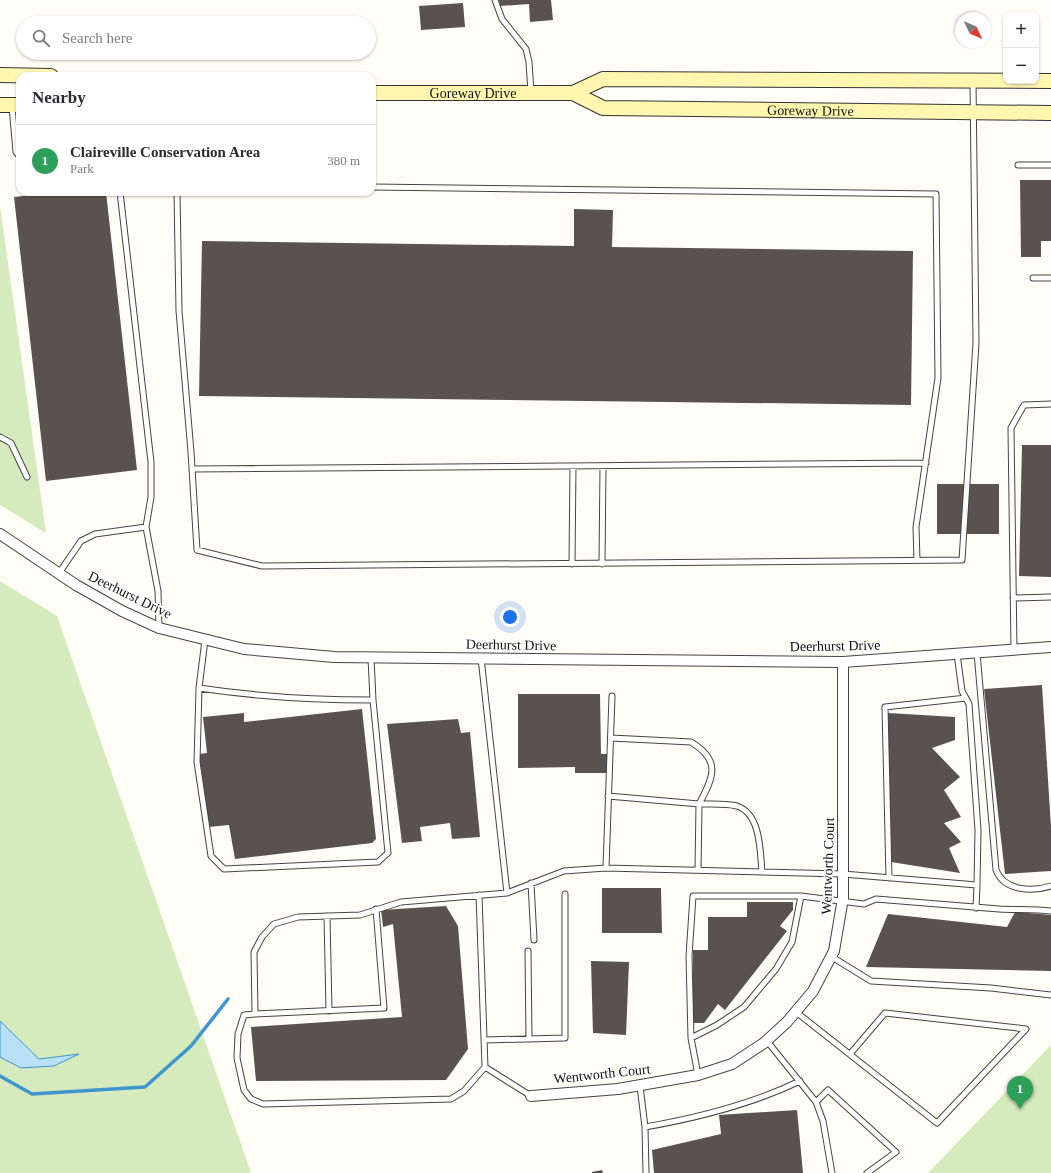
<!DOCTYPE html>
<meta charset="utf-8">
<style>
:root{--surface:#fff;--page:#f2f2f3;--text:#2b2b33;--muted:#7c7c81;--line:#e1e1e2;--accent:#db2777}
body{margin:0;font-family:"Times New Roman",serif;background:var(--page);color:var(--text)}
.controls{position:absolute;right:12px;top:12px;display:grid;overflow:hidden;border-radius:8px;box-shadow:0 1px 3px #0004}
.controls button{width:36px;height:36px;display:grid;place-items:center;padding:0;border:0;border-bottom:1px solid var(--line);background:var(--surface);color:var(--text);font:20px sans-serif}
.compass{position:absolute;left:955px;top:12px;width:36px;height:36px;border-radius:50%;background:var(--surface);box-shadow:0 1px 3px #0004;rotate:134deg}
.you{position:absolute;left:510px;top:617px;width:14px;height:14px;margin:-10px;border:3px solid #fff;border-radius:50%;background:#1a73e8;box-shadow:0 0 0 6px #1a73e833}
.badge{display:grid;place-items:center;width:26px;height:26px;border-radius:50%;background:var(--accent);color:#fff;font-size:13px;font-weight:700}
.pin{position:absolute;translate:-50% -33px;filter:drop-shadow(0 1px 2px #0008)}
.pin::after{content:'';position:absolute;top:21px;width:14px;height:12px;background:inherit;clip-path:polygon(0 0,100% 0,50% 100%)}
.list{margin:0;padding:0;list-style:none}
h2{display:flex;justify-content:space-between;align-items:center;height:52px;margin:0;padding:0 16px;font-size:17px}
h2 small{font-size:13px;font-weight:400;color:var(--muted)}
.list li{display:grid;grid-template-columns:26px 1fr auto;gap:12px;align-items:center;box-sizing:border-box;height:72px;padding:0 16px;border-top:1px solid var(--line)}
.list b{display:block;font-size:15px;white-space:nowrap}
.list p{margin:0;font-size:13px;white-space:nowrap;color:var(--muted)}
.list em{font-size:13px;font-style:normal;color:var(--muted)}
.icon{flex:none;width:22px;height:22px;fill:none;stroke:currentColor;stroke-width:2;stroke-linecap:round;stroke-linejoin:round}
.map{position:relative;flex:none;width:1051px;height:1173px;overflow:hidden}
.search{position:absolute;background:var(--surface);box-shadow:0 1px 3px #0004;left:16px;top:16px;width:360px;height:44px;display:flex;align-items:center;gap:10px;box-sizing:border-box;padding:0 14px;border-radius:22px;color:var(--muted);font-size:15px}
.panel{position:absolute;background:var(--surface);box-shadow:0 1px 3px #0004;left:16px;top:72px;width:360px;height:124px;border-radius:12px}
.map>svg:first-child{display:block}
.green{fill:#d5ebbd}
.water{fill:#b9e0f7;stroke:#3f96cf}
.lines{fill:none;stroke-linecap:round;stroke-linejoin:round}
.stream{stroke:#3f96cf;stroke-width:3.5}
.building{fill:#5a524d}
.lane-casing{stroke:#444;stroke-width:7}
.street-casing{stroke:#444;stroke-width:12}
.secondary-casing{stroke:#333;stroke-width:16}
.lane{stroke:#fff;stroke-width:5}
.street{stroke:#fff;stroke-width:10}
.secondary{stroke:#fff6b0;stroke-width:14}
.labels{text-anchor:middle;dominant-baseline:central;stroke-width:4;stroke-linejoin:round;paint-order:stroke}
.street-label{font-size:14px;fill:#111;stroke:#fff}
</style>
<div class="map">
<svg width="1051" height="1173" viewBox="0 0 1051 1173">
<rect width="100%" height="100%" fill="#fffdf5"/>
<path class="green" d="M 0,206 L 46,533 L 0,505 Z
M 0,581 L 57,616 L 251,1173 L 0,1173 Z
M 1051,1045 L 1051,1173 L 928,1173 Z"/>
<path class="water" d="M 0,1021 L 39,1059 L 79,1054 L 54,1066 L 21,1068 L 0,1057 Z"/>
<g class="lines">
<path class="stream" d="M 0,1076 L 32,1094 L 145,1087 L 191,1046 L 228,999"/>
</g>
<path class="building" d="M 499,0 L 551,0 L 553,20 L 530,22 L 529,4 L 500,6 Z
M 463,3 L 465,27 L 421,30 L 419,6 Z
M 1020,180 L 1051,180 L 1051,241 L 1041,241 L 1041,257 L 1021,257 Z
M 58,192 L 106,192 L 137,470 L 46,481 L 14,197 Z
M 574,209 L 613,210 L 612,247 L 913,251 L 911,405 L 199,396 L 202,241 L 574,246 Z
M 1022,445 L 1051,445 L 1051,577 L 1019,576 Z
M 937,484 L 999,484 L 999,534 L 937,534 Z
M 1042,685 L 1051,827 L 1051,871 L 1005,874 L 984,689 Z
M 518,694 L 600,694 L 601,754 L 608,754 L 608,773 L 575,773 L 575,767 L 518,768 Z
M 362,709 L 376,839 L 372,843 L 235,859 L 229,825 L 208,827 L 199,754 L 207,753 L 203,717 L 244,713 L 244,722 Z
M 888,713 L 955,717 L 955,740 L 932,748 L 960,777 L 944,790 L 961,817 L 944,823 L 961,842 L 949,848 L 960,873 L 891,862 Z
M 458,719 L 461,733 L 470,732 L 480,837 L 452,839 L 450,823 L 420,827 L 422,841 L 402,843 L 387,724 Z
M 602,888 L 661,888 L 662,933 L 602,933 Z
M 747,902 L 793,902 L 793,910 L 780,926 L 787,931 L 725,1010 L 718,1004 L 704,1023 L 693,1023 L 693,950 L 708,950 L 708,917 L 747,917 Z
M 446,906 L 458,926 L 468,1049 L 446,1080 L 256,1081 L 251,1027 L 402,1017 L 393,924 L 383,927 L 381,910 Z
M 1015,912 L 1051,915 L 1051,971 L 866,967 L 888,914 L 1007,927 Z
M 591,961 L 629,962 L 626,1035 L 593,1033 Z
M 797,1110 L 803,1173 L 654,1173 L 652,1150 L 721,1134 L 719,1115 Z
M 602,1170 L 603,1173 L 592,1173 L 592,1172 Z"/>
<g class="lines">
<g class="lane-casing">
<path id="lane" d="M 495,0 L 502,19 L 526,49 L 529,62 L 531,92
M 12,106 L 16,152 L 20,157
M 1018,165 L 1051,165
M 372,187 L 936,194 L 938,378 L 916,527 L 917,560
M 120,192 L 151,462 L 151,497 L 146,527 L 158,591 L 159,628
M 177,192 L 179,311 L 191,452 L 197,550 L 262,566 L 962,560 L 976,343 L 973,81
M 1033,278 L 1051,278
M 0,437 L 11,443 L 27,477
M 192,469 L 926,463
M 572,564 L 573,466
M 602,564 L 603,466
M 59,573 L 81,541 L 95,534 L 146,527
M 1013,598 L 1051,597
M 1014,650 L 1011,428 L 1024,405 L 1051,404
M 977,653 L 996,870 C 1004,891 1032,892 1051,886
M 957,654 L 962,691 L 969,704 L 978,830 L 977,885
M 371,658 L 373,700 C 313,700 259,697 199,688 L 197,762 L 211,856 L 224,869 L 378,862 L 388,853 L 373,700
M 481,658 L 507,893
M 199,688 L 205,640
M 608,796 L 699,804 C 714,777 721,760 691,742 L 611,738
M 606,868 L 843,874 L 977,885 L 976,908
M 698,870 L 699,804 C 711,804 726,803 737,806 C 761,814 760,851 762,872
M 889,878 L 885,707 L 966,698
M 531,883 L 534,940
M 479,895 L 485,1067
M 327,916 L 329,1011
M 528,951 L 529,1039
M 832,957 L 871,981 L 991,988 L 1051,995
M 796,1012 L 937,1123 L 1026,1029 L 885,1013 L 850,1054
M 255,1014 L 384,1008 L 376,909
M 691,1038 L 689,956 L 693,896 L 801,896
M 484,1040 L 565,1038 L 565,894
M 767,1041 L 816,1102 L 823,1121 L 832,1173
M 698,1075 L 691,1038 L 717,1025 L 744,1007 L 776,969 L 792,942 L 801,896 L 864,904 L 876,899 C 917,902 958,906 999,909 C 1016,910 1033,909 1051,911
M 640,1086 L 645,1127 C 697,1118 752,1104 800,1081
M 531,1096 L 485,1067 L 464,1091 L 451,1099 L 263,1104 L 251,1099 L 244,1090 L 237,1058 L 238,1034 L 244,1015 L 255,1014 L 254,952 L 262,937 L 274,924 L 298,917 L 360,915 L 401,902 L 507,893 L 564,871 L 606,868 L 612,696
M 816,1102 L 828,1090 L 896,1152 L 867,1173
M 645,1127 L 646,1173"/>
</g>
<g class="street-casing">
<path id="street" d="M 0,534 L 76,585 L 122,611 L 159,628 L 244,649 L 334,657 L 843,662 L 1051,647
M 531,1096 L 618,1089 L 698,1075 L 732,1064 L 764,1043 L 787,1022 L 813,991 L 834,951 L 843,898 L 843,662"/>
</g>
<g class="secondary-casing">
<g id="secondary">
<path d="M 0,75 L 51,76"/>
<path id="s1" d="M 372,93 L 573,93 L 603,79 L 1051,81"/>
<path id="s2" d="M 573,93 L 603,108 L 1051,113"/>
<path d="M 0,105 L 20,105"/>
</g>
</g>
<use href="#lane" class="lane"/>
<use href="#street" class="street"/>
<use href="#secondary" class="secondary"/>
</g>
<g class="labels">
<g class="street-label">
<text stroke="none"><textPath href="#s1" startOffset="101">Goreway Drive</textPath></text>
<text stroke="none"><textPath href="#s2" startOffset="241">Goreway Drive</textPath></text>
<text transform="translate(130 595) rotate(26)">Deerhurst Drive</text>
<text transform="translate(511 645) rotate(1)">Deerhurst Drive</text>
<text transform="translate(835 646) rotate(-1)">Deerhurst Drive</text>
<text transform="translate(828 866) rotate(-88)">Wentworth Court</text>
<text transform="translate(602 1074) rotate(-6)">Wentworth Court</text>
</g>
</g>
</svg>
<div class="controls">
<button>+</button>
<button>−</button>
</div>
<svg class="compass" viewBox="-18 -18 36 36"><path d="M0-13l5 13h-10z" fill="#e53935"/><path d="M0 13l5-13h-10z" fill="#7c7c81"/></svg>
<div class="you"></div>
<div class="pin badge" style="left:1020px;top:1109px;background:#2e9e5b">1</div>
<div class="search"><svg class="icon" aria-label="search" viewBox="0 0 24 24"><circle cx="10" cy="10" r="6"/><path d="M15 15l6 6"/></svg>Search here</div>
<section class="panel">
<h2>Nearby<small></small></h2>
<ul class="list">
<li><span class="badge" style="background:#2e9e5b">1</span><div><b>Claireville Conservation Area</b><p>Park</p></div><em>380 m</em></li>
</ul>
</section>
</div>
